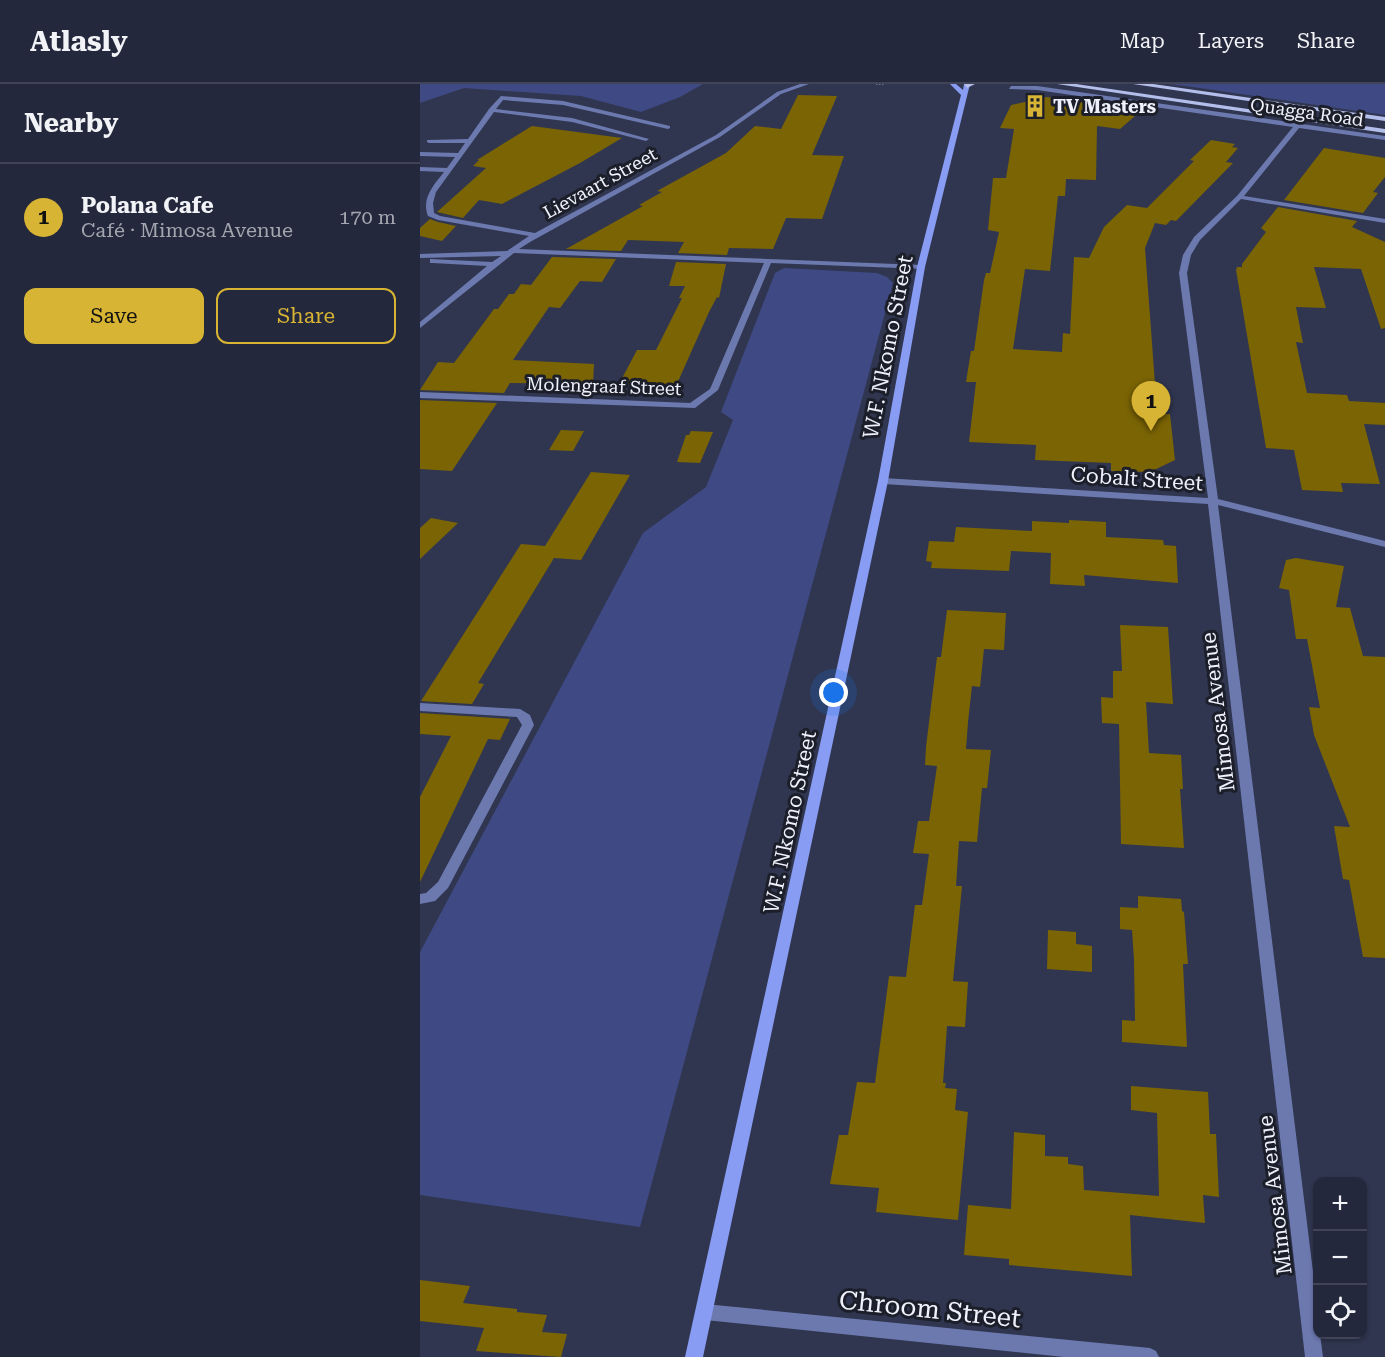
<!DOCTYPE html>
<meta charset="utf-8">
<style>
:root{--surface:#24283c;--page:#303447;--text:#f1f3f6;--muted:#a3a6af;--line:#414456;--accent:#d8b434}
body{margin:0;font-family:"Roboto Serif",serif;background:var(--page);color:var(--text)}
.controls{position:absolute;right:18px;bottom:18px;display:grid;overflow:hidden;border-radius:12px;box-shadow:0 2px 4px #0004}
.controls button{width:54px;height:54px;display:grid;place-items:center;padding:0;border:0;border-bottom:2px solid var(--line);background:var(--surface);color:var(--text);font:30px sans-serif}
.you{position:absolute;left:414px;top:609px;width:21px;height:21px;margin:-15px;border:4px solid #fff;border-radius:50%;background:#1a73e8;box-shadow:0 0 0 9px #1a73e833}
.badge{display:grid;place-items:center;width:39px;height:39px;border-radius:50%;background:var(--accent);color:#111;font-size:20px;font-weight:700}
.pin{position:absolute;translate:-50% -50px;filter:drop-shadow(0 2px 3px #0008)}
.pin::after{content:'';position:absolute;top:32px;width:21px;height:18px;background:inherit;clip-path:polygon(0 0,100% 0,50% 100%)}
.list{margin:0;padding:0;list-style:none}
h2{display:flex;justify-content:space-between;align-items:center;height:78px;margin:0;padding:0 24px;font-size:26px}
h2 small{font-size:20px;font-weight:400;color:var(--muted)}
.list li{display:grid;grid-template-columns:39px 1fr auto;gap:18px;align-items:center;box-sizing:border-box;height:108px;padding:0 24px;border-top:2px solid var(--line)}
.list b{display:block;font-size:22px;white-space:nowrap}
.list p{margin:0;font-size:20px;white-space:nowrap;color:var(--muted)}
.list em{font-size:20px;font-style:normal;color:var(--muted)}
.actions{display:flex;gap:12px;padding:18px 24px}
.actions a{flex:1;padding:14px 0;border:2px solid var(--accent);border-radius:12px;text-align:center;font-size:21px;color:var(--accent)}
.actions .main{background:var(--accent);color:#111}
.icon{flex:none;width:33px;height:33px;fill:none;stroke:currentColor;stroke-width:2;stroke-linecap:round;stroke-linejoin:round}
.map{position:relative;flex:none;width:965px;height:1273px;overflow:hidden}
header{display:flex;align-items:center;gap:36px;box-sizing:border-box;height:84px;padding:0 30px;background:var(--surface);border-bottom:2px solid var(--line)}
header strong{font-size:28px}
nav{display:flex;gap:33px;margin-inline-start:auto;font-size:21px}
main{display:flex}
aside{flex:1;background:var(--surface)}
.map>svg:first-child{display:block}
.green{fill:#3f4a84}
.building{fill:#7b6404}
.lines{fill:none;stroke-linecap:round;stroke-linejoin:round}
.path{stroke:#6f7489;stroke-width:2;stroke-dasharray:1.5 1.5;stroke-linecap:butt}
.lane{fill:#6c79af;fill-rule:evenodd}
.street{fill:#6c79af;fill-rule:evenodd}
.secondary{fill:#899cf3;fill-rule:evenodd}
.primary{fill:#b3beeb;fill-rule:evenodd}
.labels{text-anchor:middle;dominant-baseline:central;stroke-width:6;stroke-linejoin:round;paint-order:stroke}
.far-poi-label{font-size:18px;font-weight:bold;fill:#eff2fc;stroke:#1c1f2a;text-anchor:start}
.far-street-label{font-size:18px;fill:#eff2fc;stroke:#1c1f2a}
.street-label{font-size:21px;fill:#eff2fc;stroke:#1c1f2a}
.near-street-label{font-size:26px;fill:#eff2fc;stroke:#1c1f2a}
</style>
<header>
<strong>Atlasly</strong>
<nav><a>Map</a><a>Layers</a><a>Share</a></nav>
</header>
<main>
<aside>
<h2>Nearby<small></small></h2>
<ul class="list">
<li><span class="badge">1</span><div><b>Polana Cafe</b><p>Café · Mimosa Avenue</p></div><em>170 m</em></li>
</ul>
<div class="actions"><a class="main">Save</a><a>Share</a></div>
</aside>
<div class="map">
<svg width="965" height="1273" viewBox="0 0 965 1273">
<rect width="100%" height="100%" fill="#303650"/>
<path class="green" d="M 0,0 L 283,0 L 260,13 L 221,28 L 161,12 L 44,4 L 0,19 Z
M 749,0 L 965,0 L 965,31 L 773,3 Z
M 364,184 L 457,189 L 467,193 L 473,199 L 220,1143 L 0,1111 L 0,868 L 223,449 L 286,403 L 313,336 L 301,328 L 355,189 Z"/>
<path class="building" d="M 378,11 L 417,12 L 392,71 L 424,72 L 402,135 L 366,134 L 353,165 L 309,164 L 307,171 L 258,169 L 264,158 L 208,156 L 201,167 L 146,165 L 223,122 L 219,121 L 242,108 L 237,107 L 306,69 L 335,42 L 361,45 Z
M 627,13 L 722,26 L 700,45 L 677,42 L 676,96 L 646,95 L 645,112 L 638,112 L 630,187 L 605,185 L 593,265 L 642,268 L 643,249 L 650,250 L 654,173 L 669,174 L 684,143 L 707,121 L 727,124 L 774,77 L 770,76 L 791,56 L 815,60 L 812,63 L 818,64 L 806,78 L 813,79 L 756,137 L 751,136 L 746,141 L 735,139 L 725,164 L 735,300 L 738,300 L 741,330 L 750,330 L 755,376 L 730,388 L 691,387 L 691,379 L 615,376 L 616,361 L 549,358 L 556,298 L 546,298 L 551,267 L 554,267 L 564,196 L 566,189 L 570,189 L 579,148 L 568,146 L 573,94 L 586,94 L 594,45 L 580,44 L 591,21 Z
M 112,42 L 202,54 L 160,79 L 82,120 L 59,116 L 43,134 L 17,128 L 66,84 L 53,82 L 59,76 L 57,76 Z
M 904,64 L 965,74 L 965,93 L 953,108 L 958,109 L 943,129 L 864,116 Z
M 858,123 L 937,137 L 932,143 L 965,158 L 965,244 L 961,245 L 941,185 L 894,183 L 906,224 L 876,223 L 883,259 L 876,258 L 887,309 L 927,311 L 929,317 L 965,319 L 965,341 L 944,340 L 960,400 L 921,399 L 923,408 L 882,406 L 874,366 L 846,364 L 816,186 L 817,183 L 822,183 L 822,180 L 846,148 L 841,144 Z
M 10,135 L 18,138 L 36,142 L 22,157 L 0,152 L 0,144 Z
M 132,173 L 196,175 L 182,198 L 160,197 L 140,224 L 129,223 L 93,276 L 174,280 L 173,300 L 90,299 L 84,309 L 0,306 L 18,278 L 34,279 L 74,225 L 78,225 L 89,210 L 94,210 L 101,200 L 111,201 Z
M 256,178 L 306,180 L 299,214 L 297,213 L 289,228 L 256,302 L 199,300 L 217,266 L 236,266 L 262,214 L 259,214 L 265,202 L 249,202 Z
M 0,316 L 77,319 L 32,387 L 0,385 Z
M 141,346 L 164,347 L 153,367 L 129,366 Z
M 271,347 L 293,348 L 280,379 L 257,378 L 266,351 L 269,351 Z
M 171,388 L 210,391 L 161,476 L 134,474 L 58,599 L 64,600 L 52,620 L 1,617 L 101,460 L 125,462 Z
M 11,434 L 38,439 L 0,475 L 0,444 Z
M 649,436 L 686,438 L 686,453 L 743,456 L 744,461 L 756,462 L 758,499 L 664,491 L 665,502 L 630,500 L 631,469 L 591,467 L 589,487 L 511,484 L 512,478 L 506,477 L 509,457 L 534,458 L 536,443 L 612,447 L 612,437 L 649,439 Z
M 876,474 L 924,482 L 916,523 L 930,524 L 943,572 L 965,573 L 965,874 L 943,873 L 929,796 L 923,795 L 914,742 L 930,743 L 894,651 L 889,623 L 900,624 L 887,555 L 876,555 L 869,506 L 859,504 L 866,476 Z
M 527,526 L 586,529 L 584,566 L 564,565 L 560,603 L 552,602 L 548,638 L 546,665 L 571,666 L 567,704 L 562,704 L 557,758 L 539,757 L 536,802 L 542,802 L 533,897 L 548,898 L 545,943 L 527,942 L 523,999 L 526,999 L 525,1004 L 537,1005 L 535,1026 L 548,1028 L 538,1136 L 456,1128 L 459,1104 L 410,1100 L 419,1051 L 428,1051 L 437,998 L 455,999 L 469,892 L 486,893 L 495,821 L 502,821 L 509,770 L 493,769 L 498,737 L 509,737 L 517,682 L 505,681 L 506,663 L 517,573 L 521,573 Z
M 700,541 L 748,543 L 753,620 L 726,618 L 729,669 L 761,671 L 763,705 L 760,705 L 764,764 L 701,760 L 699,640 L 682,639 L 681,613 L 693,614 L 693,587 L 702,587 Z
M 0,629 L 90,635 L 80,656 L 68,655 L 0,798 L 0,713 L 31,652 L 0,650 Z
M 718,812 L 761,815 L 762,827 L 764,828 L 768,880 L 763,880 L 767,963 L 702,958 L 702,936 L 715,937 L 714,876 L 712,846 L 700,845 L 700,823 L 718,824 Z
M 628,846 L 656,848 L 656,860 L 672,862 L 672,888 L 627,885 Z
M 711,1002 L 788,1008 L 790,1050 L 796,1050 L 799,1113 L 783,1111 L 785,1139 L 710,1131 L 712,1192 L 589,1181 L 589,1175 L 544,1171 L 548,1121 L 591,1125 L 594,1048 L 625,1051 L 625,1072 L 648,1073 L 648,1080 L 663,1082 L 664,1106 L 739,1112 L 737,1029 L 711,1026 Z
M 0,1196 L 50,1202 L 43,1219 L 97,1225 L 97,1228 L 127,1231 L 122,1248 L 147,1250 L 141,1273 L 56,1267 L 64,1244 L 0,1237 Z"/>
<g class="lines">
<path class="path" d="M 456,0 L 464,0"/>
<path class="lane" d="M 0,619 L 100,625 L 110,631 L 114,641 L 28,804 L 15,817 L 0,820 L 0,810 L 6,809 L 18,798 L 102,641 L 97,633 L 0,627 Z"/>
<path class="street" d="M 380,0 L 389,0 L 361,10 L 300,53 L 110,158 L 99,165 L 501,181 L 505,183 L 504,185 L 351,179 L 298,306 L 275,324 L 0,314 L 0,308 L 270,319 L 290,305 L 344,179 L 94,169 L 0,244 L 0,238 L 67,182 L 13,179 L 10,179 L 10,175 L 72,178 L 81,172 L 0,174 L 0,170 L 87,167 L 109,152 L 18,136 L 8,132 C 1,114 14,101 24,88 L 0,87 L 0,83 L 27,84 L 35,73 L 0,72 L 0,68 L 38,69 L 45,59 L 9,59 L 7,58 L 7,56 L 48,55 L 69,25 L 81,12 L 143,17 L 250,42 L 250,44 L 248,45 L 143,21 L 83,16 L 76,25 L 152,34 L 229,55 L 226,57 L 152,38 L 74,28 L 16,108 L 13,119 L 14,129 L 20,132 L 115,149 L 296,51 L 357,8 Z
M 591,2 L 617,2 L 876,39 L 891,23 L 894,25 L 882,40 L 965,52 L 965,56 L 879,44 L 824,112 L 965,135 L 965,139 L 821,115 L 780,156 L 771,171 L 767,189 L 798,415 L 965,457 L 965,463 L 798,421 L 898,1228 L 898,1250 L 900,1250 L 903,1273 L 885,1273 L 788,420 L 463,400 L 458,397 L 463,394 L 788,414 L 759,189 L 763,171 L 774,153 L 817,112 L 873,43 L 617,6 L 589,5 Z
M 285,1220 L 730,1264 L 736,1267 L 739,1273 L 644,1273 L 285,1236 L 279,1234 L 276,1228 L 279,1222 Z"/>
<path class="secondary" d="M 530,0 L 536,0 L 543,6 L 544,0 L 550,0 L 505,183 L 468,397 L 283,1273 L 265,1273 L 458,397 L 497,183 L 541,11 Z"/>
<path class="primary" d="M 544,0 L 555,0 L 547,4 Z
M 637,0 L 656,0 L 965,45 L 965,49 Z
M 713,0 L 733,0 L 965,33 L 965,37 Z"/>
</g>
<defs>
<g id="building-bare" transform="scale(1.8)"><path d="M-4-6H4V6H1V3H-1V6H-4ZM-2.5-4.3h1.7v1.8h-1.7ZM.8-4.3h1.7v1.8H.8ZM-2.5-1h1.7V.8h-1.7ZM.8-1h1.7V.8H.8Z" fill="#d8b434" stroke="#1c1f2a" stroke-width="2.5" paint-order="stroke"/></g>
</defs>
<g fill-rule="evenodd">
<use href="#building-bare" x="615" y="22"/>
</g>
<g class="labels">
<g class="far-poi-label">
<text x="633" y="22">TV Masters</text>
</g>
<g class="far-street-label">
<text transform="translate(887 28) rotate(8)">Quagga Road</text>
<text transform="translate(180 99) rotate(-29)">Lievaart Street</text>
<text transform="translate(184 302) rotate(2)">Molengraaf Street</text>
</g>
<g class="street-label">
<text transform="translate(468 263) rotate(-79)">W.F. Nkomo Street</text>
<text transform="translate(717 395) rotate(4)">Cobalt Street</text>
<text transform="translate(798 628) rotate(-97)">Mimosa Avenue</text>
<text transform="translate(370 738) rotate(-78)">W.F. Nkomo Street</text>
<text transform="translate(855 1111) rotate(-97)">Mimosa Avenue</text>
</g>
<g class="near-street-label">
<text transform="translate(510 1225) rotate(6)">Chroom Street</text>
</g>
</g>
</svg>
<div class="controls">
<button>+</button>
<button>−</button>
<button><svg class="icon" aria-label="locate" viewBox="0 0 24 24"><circle cx="12" cy="12" r="6"/><path d="M12 2v4M12 18v4M2 12h4M18 12h4"/></svg></button>
</div>
<div class="you"></div>
<div class="pin badge" style="left:731px;top:347px">1</div>
</div>
</main>
